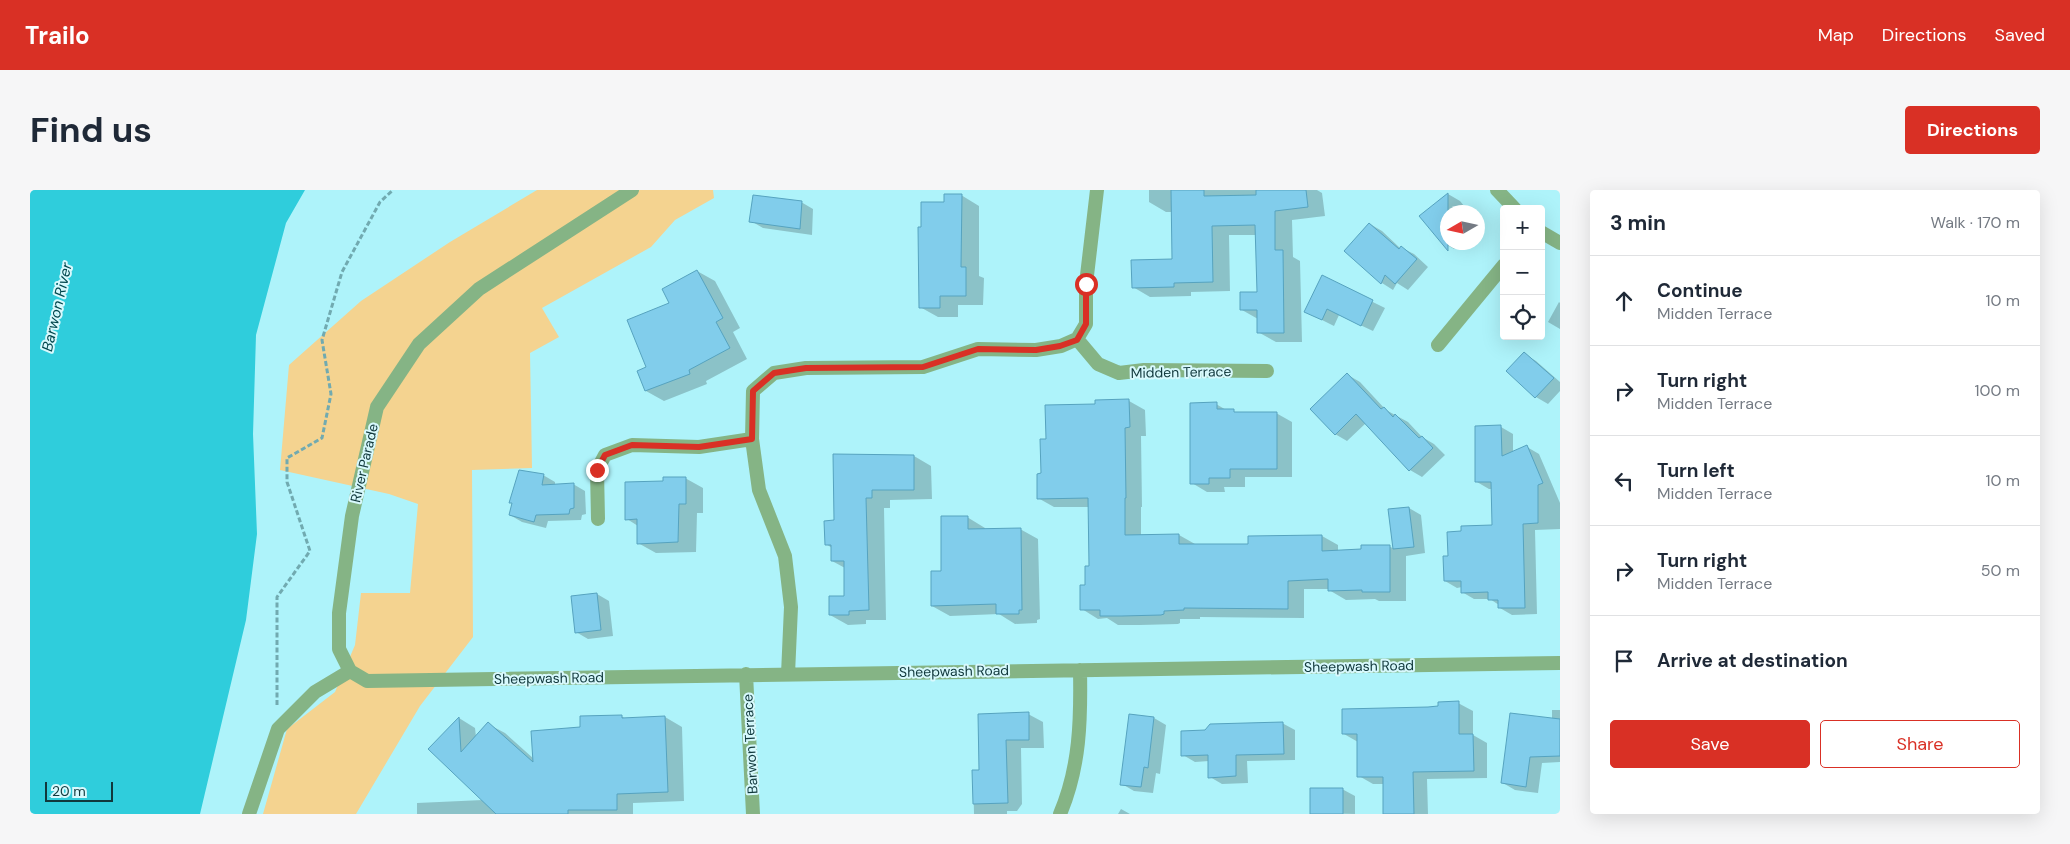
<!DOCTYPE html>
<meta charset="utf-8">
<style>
:root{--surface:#fff;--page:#f6f6f7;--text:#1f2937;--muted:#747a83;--line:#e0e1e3;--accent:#d93025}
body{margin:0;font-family:"DM Sans",sans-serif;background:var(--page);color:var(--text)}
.controls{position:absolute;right:15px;top:15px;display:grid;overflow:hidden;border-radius:5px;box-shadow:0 5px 20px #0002}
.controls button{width:45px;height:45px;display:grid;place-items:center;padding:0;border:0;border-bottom:1px solid var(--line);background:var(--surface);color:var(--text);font:25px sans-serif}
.compass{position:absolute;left:1410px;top:15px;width:45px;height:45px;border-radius:50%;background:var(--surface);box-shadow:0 5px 20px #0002;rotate:261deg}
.scale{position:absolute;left:15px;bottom:12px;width:68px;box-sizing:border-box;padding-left:5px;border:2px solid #11383c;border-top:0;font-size:14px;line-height:18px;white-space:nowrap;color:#11383c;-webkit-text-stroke:4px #d8f9fd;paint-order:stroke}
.stop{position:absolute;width:15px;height:15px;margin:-11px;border:4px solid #d93025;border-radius:50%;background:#fff}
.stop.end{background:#d93025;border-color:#fff;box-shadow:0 1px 5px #0008}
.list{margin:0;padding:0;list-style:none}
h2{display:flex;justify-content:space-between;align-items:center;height:65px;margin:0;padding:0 20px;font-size:21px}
h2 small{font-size:16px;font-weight:400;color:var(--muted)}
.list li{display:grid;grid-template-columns:32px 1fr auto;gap:15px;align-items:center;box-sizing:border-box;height:90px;padding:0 20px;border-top:1px solid var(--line)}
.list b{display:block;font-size:19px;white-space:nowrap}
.list p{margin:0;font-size:16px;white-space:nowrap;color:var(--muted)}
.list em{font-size:16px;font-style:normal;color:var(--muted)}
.actions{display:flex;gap:10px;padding:15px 20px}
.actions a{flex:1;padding:11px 0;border:1px solid var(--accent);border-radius:5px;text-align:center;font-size:18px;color:var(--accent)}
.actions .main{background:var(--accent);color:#fff}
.icon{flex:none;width:28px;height:28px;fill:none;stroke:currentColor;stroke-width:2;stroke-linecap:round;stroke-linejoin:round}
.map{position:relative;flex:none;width:1530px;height:624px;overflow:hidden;border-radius:5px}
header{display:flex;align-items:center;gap:30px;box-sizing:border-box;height:70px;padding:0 25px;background:var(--accent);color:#fff}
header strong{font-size:24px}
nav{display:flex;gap:28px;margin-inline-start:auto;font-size:18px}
.intro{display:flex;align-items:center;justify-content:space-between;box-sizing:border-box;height:120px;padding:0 30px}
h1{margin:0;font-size:35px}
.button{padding:12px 22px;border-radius:5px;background:var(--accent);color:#fff;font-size:18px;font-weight:700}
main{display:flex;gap:30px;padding:0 30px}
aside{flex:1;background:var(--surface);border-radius:5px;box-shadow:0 5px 20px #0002}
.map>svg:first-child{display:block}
.green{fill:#f4d390}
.water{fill:#2fcddc}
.shadow{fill:#0003}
.building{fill:#81cdeb;stroke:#56a3bf}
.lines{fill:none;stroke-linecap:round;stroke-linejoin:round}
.path{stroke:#71aab0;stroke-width:3;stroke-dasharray:5 2.5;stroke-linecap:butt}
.minor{stroke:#85b485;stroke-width:14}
.route{stroke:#d93025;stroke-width:6}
.labels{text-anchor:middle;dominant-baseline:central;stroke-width:4;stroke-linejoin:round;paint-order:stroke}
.street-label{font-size:14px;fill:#11383c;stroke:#d8f9fd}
.water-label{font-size:15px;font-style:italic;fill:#00464c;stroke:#d8f9fd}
</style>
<header>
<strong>Trailo</strong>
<nav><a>Map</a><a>Directions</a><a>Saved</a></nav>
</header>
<div class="intro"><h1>Find us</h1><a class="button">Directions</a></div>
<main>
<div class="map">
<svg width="1530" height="624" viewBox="0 0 1530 624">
<rect width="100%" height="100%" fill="#aef3fa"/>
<path class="green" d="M 507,0 L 683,0 L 684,8 L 645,30 L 621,57 L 512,118 L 529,147 L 500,163 L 502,278 L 442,280 L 443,447 L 390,516 L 326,624 L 233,624 L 257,539 L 305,502 L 325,455 L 331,403 L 380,403 L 388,314 L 359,304 L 250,280 L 259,175 L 331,111 L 420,52 Z"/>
<path class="water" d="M 0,0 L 275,0 L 256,33 L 226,145 L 223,244 L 227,344 L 216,430 L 170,624 L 0,624 Z"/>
<path class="shadow" d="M 1119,0 L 1287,0 L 1292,3 L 1295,26 L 1262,30 L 1263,67 L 1270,71 L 1272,152 L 1246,152 L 1228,142 L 1228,129 L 1212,120 L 1228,103 L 1227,45 L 1199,45 L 1200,101 L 1161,102 L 1161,106 L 1120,107 L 1103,97 L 1143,71 L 1142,22 L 1136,22 L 1119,12 Z
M 1418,4 L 1430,11 L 1439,22 L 1418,22 L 1418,52 L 1432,52 L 1424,59 L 1412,52 Z
M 931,5 L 949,16 L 949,86 L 954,88 L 953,115 L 928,115 L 928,127 L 908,127 L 890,117 L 892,38 Z
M 771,12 L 783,19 L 782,45 L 733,38 L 721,31 Z
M 1340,34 L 1352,41 L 1371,59 L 1372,58 L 1384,64 L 1398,77 L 1378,100 L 1367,93 L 1363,100 L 1352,93 L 1316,61 Z
M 667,81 L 685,91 L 710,138 L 703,142 L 717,169 L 676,191 L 677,194 L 634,211 L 616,201 L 618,177 Z
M 1292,87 L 1355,118 L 1343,141 L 1309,125 L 1304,136 L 1288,128 Z
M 1529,112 L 1530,113 L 1530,139 L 1518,132 Z
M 1494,164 L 1506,171 L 1530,192 L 1530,201 L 1518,214 L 1506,207 L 1478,181 Z
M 1318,185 L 1330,192 L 1356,220 L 1378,232 L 1392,247 L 1404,254 L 1415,265 L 1392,287 L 1380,280 L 1336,233 L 1317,251 L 1305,244 Z
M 1099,211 L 1115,220 L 1116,246 L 1111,246 L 1112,317 L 1111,317 L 1111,346 L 1149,345 L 1165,354 L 1219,355 L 1292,346 L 1308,355 L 1308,362 L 1359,356 L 1364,359 L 1379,318 L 1391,325 L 1395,363 L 1376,366 L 1376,411 L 1349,411 L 1345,409 L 1316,410 L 1299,400 L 1299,399 L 1274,399 L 1274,428 L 1170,427 L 1170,429 L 1150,429 L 1150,433 L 1148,434 L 1110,435 L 1088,435 L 1077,428 L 1068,429 L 1052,419 L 1060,378 L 1059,317 L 1024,317 L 1008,308 L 1017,250 L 1066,215 Z
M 1186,214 L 1198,221 L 1207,223 L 1246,223 L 1262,232 L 1262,287 L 1215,287 L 1215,297 L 1194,297 L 1195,302 L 1177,302 L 1162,293 Z
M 1471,237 L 1483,244 L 1483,263 L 1497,257 L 1509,264 L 1530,313 L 1530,339 L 1505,340 L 1507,424 L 1482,425 L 1470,418 L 1469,415 L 1460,409 L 1444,409 L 1432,402 L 1432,397 L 1427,398 L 1415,391 L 1419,367 L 1464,337 L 1462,299 L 1459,299 L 1447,292 Z
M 804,266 L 884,266 L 901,276 L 902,309 L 860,310 L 860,318 L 854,318 L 856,430 L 836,430 L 836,434 L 818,435 L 800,425 L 816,407 L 815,378 L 802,371 L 802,358 L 796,354 L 806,332 Z
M 513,285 L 525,292 L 525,295 L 543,294 L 555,301 L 556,324 L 552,325 L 551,330 L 518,331 L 516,338 L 492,332 L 480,325 L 483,314 L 480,312 Z
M 655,288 L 673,298 L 673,323 L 667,323 L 666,362 L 626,363 L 608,353 L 608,336 L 597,329 L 634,292 Z
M 937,327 L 955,338 L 955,340 L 990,339 L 1008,349 L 1010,429 L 1007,430 L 1007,433 L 985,434 L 969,424 L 920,426 L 902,416 L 913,382 Z
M 567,404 L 579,411 L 583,446 L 558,449 L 546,442 L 542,407 Z
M 1428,513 L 1443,521 L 1443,545 L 1457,553 L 1457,588 L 1397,589 L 1398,624 L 1354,624 L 1355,594 L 1343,594 L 1329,586 L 1328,552 L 1314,544 Z
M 1522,520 L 1530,520 L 1530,572 L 1512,573 L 1508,603 L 1485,600 L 1473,593 L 1522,530 Z
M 998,524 L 1013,532 L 1014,558 L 991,558 L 992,614 L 987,621 L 977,621 L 977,624 L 944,624 L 943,581 L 951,581 L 949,525 Z
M 591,526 L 596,529 L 635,527 L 652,537 L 654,611 L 603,613 L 603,624 L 387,624 L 387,613 L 453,610 L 400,559 L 429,528 L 445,538 L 446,547 L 458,534 L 475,543 L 504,569 L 551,538 Z
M 1124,528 L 1136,535 L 1130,584 L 1126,583 L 1123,603 L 1104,601 L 1092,594 Z
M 1252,533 L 1265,540 L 1265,570 L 1217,571 L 1218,593 L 1192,594 L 1180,587 L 1179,571 L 1165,572 L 1153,565 L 1176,541 Z
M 1312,599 L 1325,606 L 1325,624 L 1281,623 Z
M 1091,619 L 1100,624 L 1088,624 Z"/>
<path class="building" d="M 1141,0 L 1174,0 L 1174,6 L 1226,5 L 1226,0 L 1276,0 L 1278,17 L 1245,21 L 1245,60 L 1253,60 L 1254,143 L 1227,143 L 1227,120 L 1210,120 L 1210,102 L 1227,102 L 1225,35 L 1182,36 L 1183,92 L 1144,93 L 1144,97 L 1102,98 L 1101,70 L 1142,69 Z
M 1418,3 L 1418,61 L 1389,26 Z
M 914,4 L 932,4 L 931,77 L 936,77 L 936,106 L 910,106 L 910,118 L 889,118 L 888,37 L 891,37 L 891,12 L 914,12 Z
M 723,5 L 772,11 L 770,39 L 719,32 Z
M 1339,33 L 1369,59 L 1371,56 L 1387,69 L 1365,94 L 1355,85 L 1351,94 L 1314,61 Z
M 667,80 L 693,128 L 686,132 L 700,158 L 659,180 L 660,184 L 615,201 L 607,181 L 616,177 L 597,130 L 639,113 L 632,99 Z
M 1292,85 L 1343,110 L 1331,136 L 1297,119 L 1292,130 L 1274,122 Z
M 1494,162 L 1524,188 L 1505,208 L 1476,181 Z
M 1317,183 L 1351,219 L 1354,217 L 1363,227 L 1365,224 L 1389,248 L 1392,246 L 1403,258 L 1379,281 L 1326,224 L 1305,245 L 1280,219 Z
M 1099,209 L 1100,237 L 1095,238 L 1096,308 L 1095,308 L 1095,345 L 1149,344 L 1149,354 L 1218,354 L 1218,346 L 1292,345 L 1292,361 L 1331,359 L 1331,355 L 1360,355 L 1360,402 L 1332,402 L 1332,400 L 1298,401 L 1298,389 L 1258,391 L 1258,419 L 1154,418 L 1154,420 L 1134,421 L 1134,424 L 1131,425 L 1092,426 L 1070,426 L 1070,420 L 1050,420 L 1050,395 L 1055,395 L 1055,376 L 1059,376 L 1058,308 L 1007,309 L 1007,284 L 1011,283 L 1010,249 L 1016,249 L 1015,215 L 1065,214 L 1065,210 Z
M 1187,212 L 1187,219 L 1204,219 L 1204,222 L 1247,222 L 1247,279 L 1200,279 L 1200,288 L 1179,288 L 1179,294 L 1160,294 L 1160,213 Z
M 1471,235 L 1472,266 L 1497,255 L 1513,293 L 1508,295 L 1508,333 L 1493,334 L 1495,418 L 1468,418 L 1468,410 L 1458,410 L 1458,402 L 1431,403 L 1431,391 L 1414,391 L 1413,366 L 1418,366 L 1417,342 L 1431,341 L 1431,336 L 1462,335 L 1461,292 L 1445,292 L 1445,236 Z
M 803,264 L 884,265 L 884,300 L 842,300 L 842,308 L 836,308 L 839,420 L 819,421 L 819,425 L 799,425 L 799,406 L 814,406 L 814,371 L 801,371 L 801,355 L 795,355 L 794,331 L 804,330 Z
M 489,280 L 514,284 L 512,295 L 544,293 L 544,318 L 540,319 L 539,324 L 506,325 L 504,332 L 479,325 L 482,313 L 479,313 Z
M 633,287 L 656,287 L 656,314 L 649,314 L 648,352 L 607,354 L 607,329 L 595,330 L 595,292 L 633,291 Z
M 1379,317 L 1384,357 L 1363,359 L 1358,319 Z
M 911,326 L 938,326 L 938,339 L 991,338 L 992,420 L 989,420 L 989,424 L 966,424 L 966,414 L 901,416 L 901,381 L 911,381 Z
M 567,403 L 571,440 L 545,443 L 541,406 Z
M 1429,511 L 1429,544 L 1443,544 L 1444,581 L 1383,582 L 1384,624 L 1353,624 L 1353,587 L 1327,587 L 1327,544 L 1312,544 L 1312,519 L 1398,517 L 1408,516 L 1408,512 Z
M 999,522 L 999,550 L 976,550 L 978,613 L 943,614 L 942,580 L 949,580 L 948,524 Z
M 1480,523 L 1530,529 L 1530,566 L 1500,567 L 1496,597 L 1471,593 Z
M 1099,524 L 1124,527 L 1118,578 L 1114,577 L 1111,597 L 1090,595 Z
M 592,525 L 592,528 L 635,526 L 638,602 L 587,604 L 587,620 L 538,620 L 538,624 L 466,624 L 398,559 L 429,527 L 431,562 L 458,532 L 503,572 L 501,541 L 550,537 L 550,526 Z
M 1253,532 L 1254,564 L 1206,565 L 1206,586 L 1178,588 L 1178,565 L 1151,566 L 1151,541 L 1175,540 L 1180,534 Z
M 1280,598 L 1313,598 L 1313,624 L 1280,624 Z"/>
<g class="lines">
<path class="path" d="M 247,515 L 247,407 L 280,361 L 257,292 L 257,268 L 292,248 L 301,204 L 292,150 L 312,82 L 350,12 L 363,0"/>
<path class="minor" d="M 1467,0 L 1485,19
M 1511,42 L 1530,53
M 1047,149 L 1068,174 L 1089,183 L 1114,180 L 1237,181
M 1408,155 L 1474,75
M 568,329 L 567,280 L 575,265 L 602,255 L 669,257 L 722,249
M 320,481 L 337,491 L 1530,473
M 320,481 L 309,459 L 309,423 L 322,326 L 347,217 L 389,154 L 449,99 L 602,0
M 716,484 L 723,624
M 758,484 L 761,417 L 755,366 L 729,300 L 722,249 L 723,201 L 744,183 L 776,178 L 893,177 L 948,159 L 1006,160 L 1031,156 L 1047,149 L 1056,134 L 1056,94 L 1067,0
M 219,624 L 248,539 L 285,502 L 320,481
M 1030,624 C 1050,577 1051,530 1050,480"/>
</g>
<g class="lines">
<path class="route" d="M 567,280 L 575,265 L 602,255 L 669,257 L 722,249 L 723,201 L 744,183 L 776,178 L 893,177 L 948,159 L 1006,160 L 1030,156 L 1047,150 L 1056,134 L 1056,94"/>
</g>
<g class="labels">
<g class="street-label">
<text transform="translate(1151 182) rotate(-1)">Midden Terrace</text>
<text transform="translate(334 273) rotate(-77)">River Parade</text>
<text transform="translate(1329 476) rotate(-1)">Sheepwash Road</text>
<text transform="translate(924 481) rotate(-1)">Sheepwash Road</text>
<text transform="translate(519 488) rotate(-1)">Sheepwash Road</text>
<text transform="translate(720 554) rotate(-93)">Barwon Terrace</text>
</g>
<g class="water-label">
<text transform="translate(27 117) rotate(-77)">Barwon River</text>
</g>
</g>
</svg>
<div class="controls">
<button>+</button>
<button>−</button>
<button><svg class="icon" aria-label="locate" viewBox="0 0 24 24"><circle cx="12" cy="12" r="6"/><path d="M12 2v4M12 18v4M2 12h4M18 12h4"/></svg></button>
</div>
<svg class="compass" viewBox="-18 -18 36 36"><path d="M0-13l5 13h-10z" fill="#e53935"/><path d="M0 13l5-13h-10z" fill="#747a83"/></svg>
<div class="scale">20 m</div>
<div class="stop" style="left:1056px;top:94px"></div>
<div class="stop end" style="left:567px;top:280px"></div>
</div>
<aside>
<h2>3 min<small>Walk · 170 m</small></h2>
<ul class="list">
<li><svg class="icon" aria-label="ahead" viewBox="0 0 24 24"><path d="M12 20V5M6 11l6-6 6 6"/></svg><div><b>Continue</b><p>Midden Terrace</p></div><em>10 m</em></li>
<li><svg class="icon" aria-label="right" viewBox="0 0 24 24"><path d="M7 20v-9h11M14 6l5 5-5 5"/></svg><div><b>Turn right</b><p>Midden Terrace</p></div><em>100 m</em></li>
<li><svg class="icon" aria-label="left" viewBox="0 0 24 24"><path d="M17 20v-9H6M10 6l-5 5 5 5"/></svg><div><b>Turn left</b><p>Midden Terrace</p></div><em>10 m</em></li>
<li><svg class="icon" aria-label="right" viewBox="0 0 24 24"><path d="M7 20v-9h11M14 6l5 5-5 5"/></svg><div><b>Turn right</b><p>Midden Terrace</p></div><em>50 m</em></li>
<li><svg class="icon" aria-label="arrive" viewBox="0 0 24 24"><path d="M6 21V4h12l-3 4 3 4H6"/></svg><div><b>Arrive at destination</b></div></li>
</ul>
<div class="actions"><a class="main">Save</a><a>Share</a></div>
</aside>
</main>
